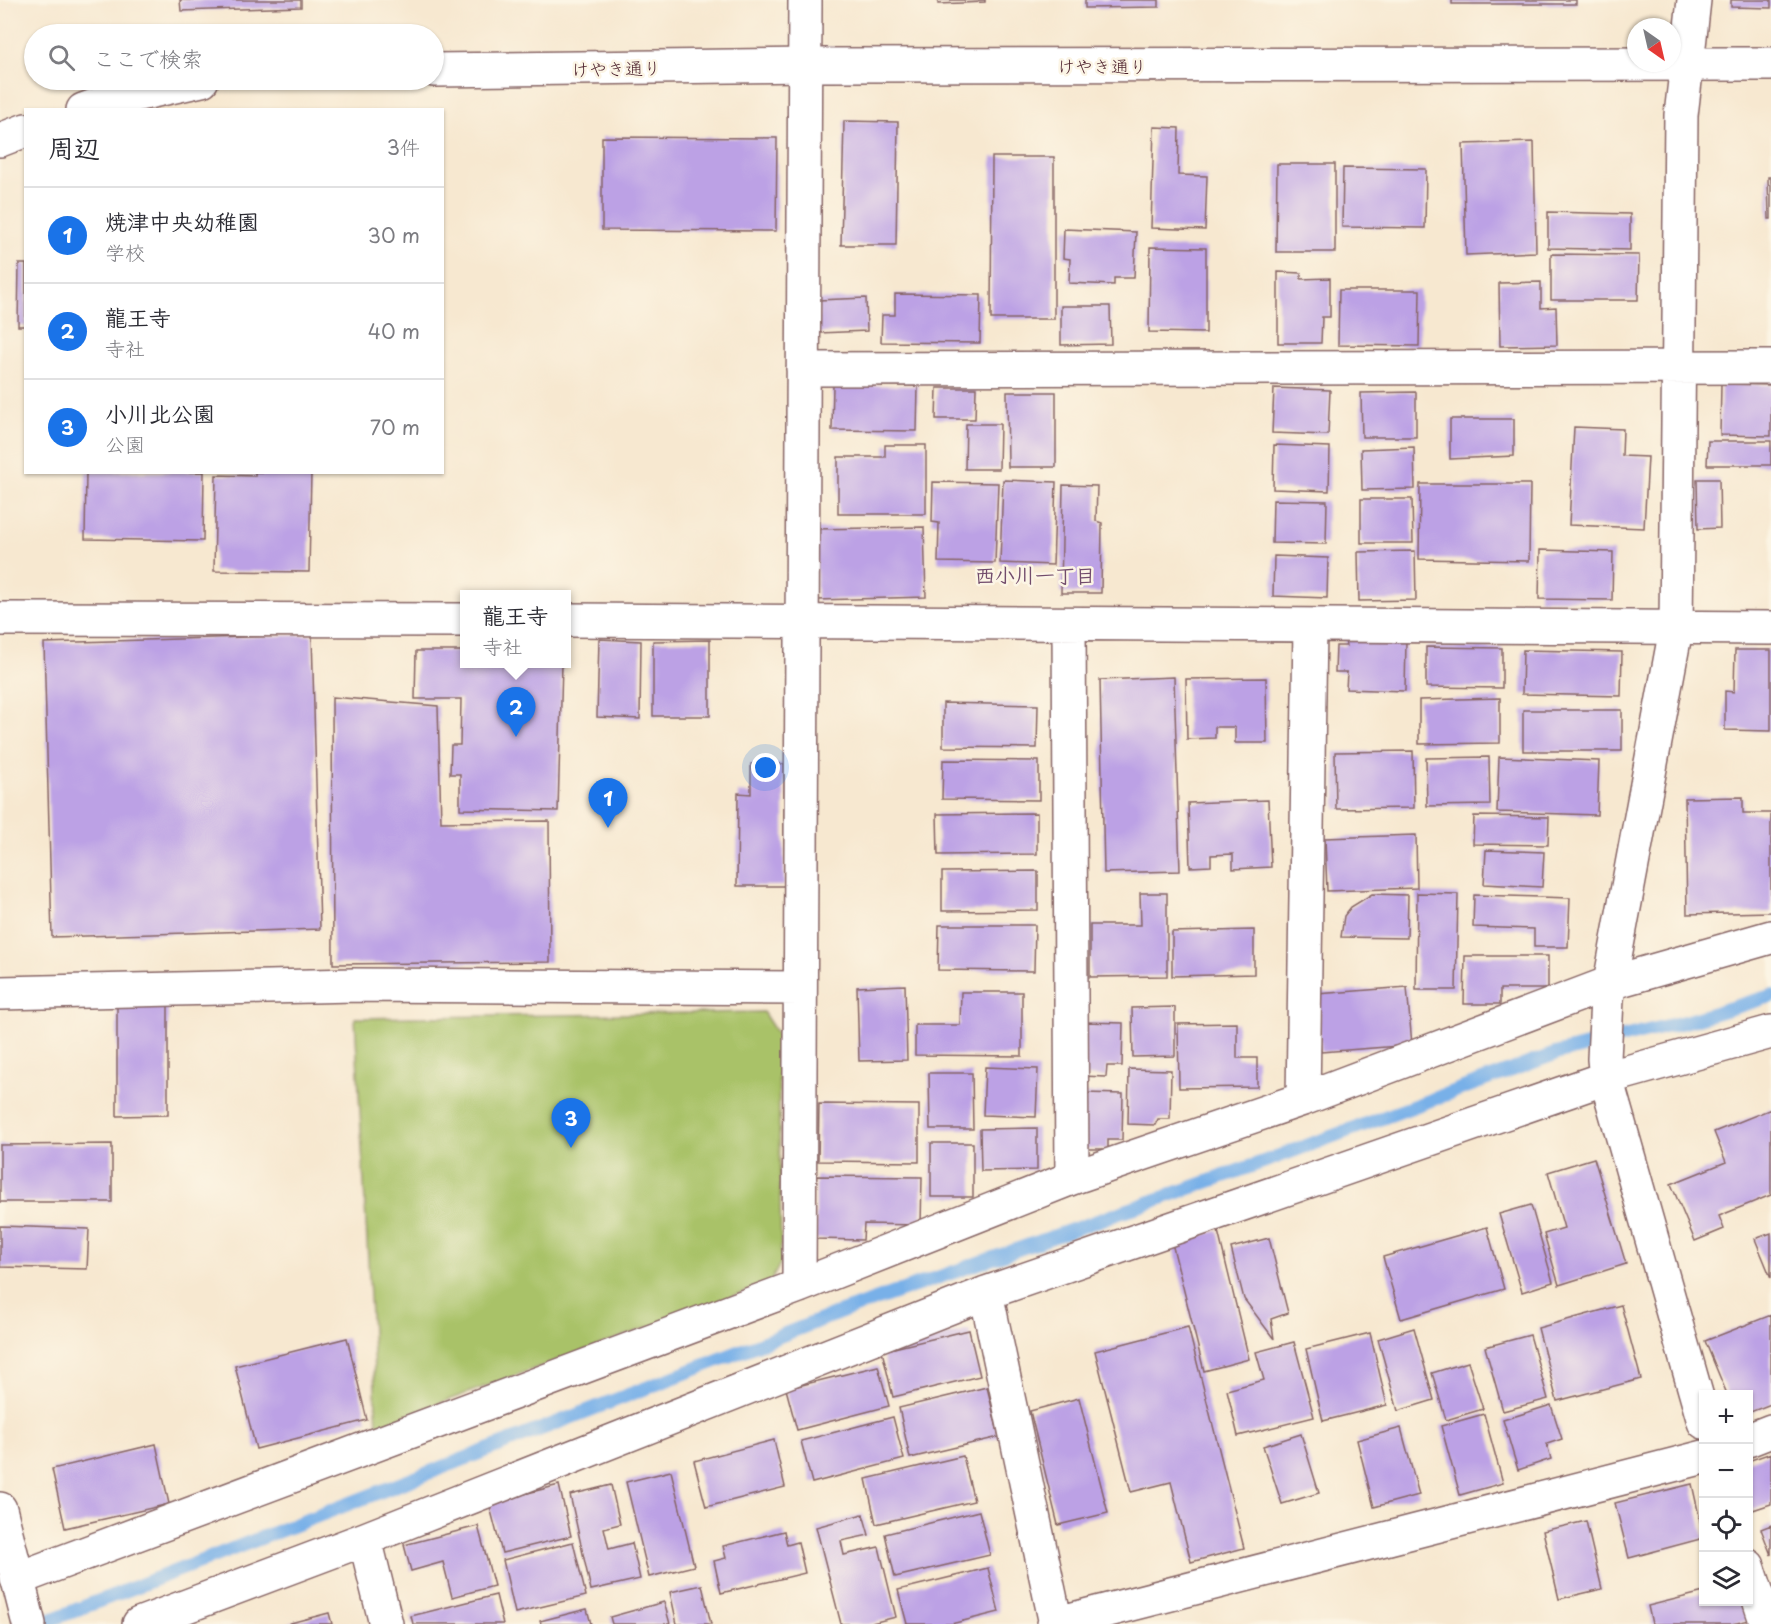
<!DOCTYPE html>
<html lang="ja">
<meta charset="utf-8">
<style>
:root{--surface:#fff;--page:#f2f2f3;--text:#2b2b33;--muted:#7c7c81;--line:#e1e1e2;--accent:#1a73e8}
body{margin:0;font-family:"Playpen Sans","Klee One",sans-serif;background:var(--page);color:var(--text)}
.controls{position:absolute;right:18px;bottom:18px;display:grid;overflow:hidden;border-radius:0px;box-shadow:0 2px 4px #0004}
.controls button{width:54px;height:54px;display:grid;place-items:center;padding:0;border:0;border-bottom:2px solid var(--line);background:var(--surface);color:var(--text);font:30px sans-serif}
.compass{position:absolute;left:1627px;top:18px;width:54px;height:54px;border-radius:50%;background:var(--surface);box-shadow:0 2px 4px #0004;rotate:146deg}
.you{position:absolute;left:766px;top:768px;width:21px;height:21px;margin:-15px;border:4px solid #fff;border-radius:50%;background:#1a73e8;box-shadow:0 0 0 9px #1a73e833}
.badge{display:grid;place-items:center;width:39px;height:39px;border-radius:50%;background:var(--accent);color:#fff;font-size:20px;font-weight:700}
.pin{position:absolute;translate:-50% -50px;filter:drop-shadow(0 2px 3px #0008)}
.pin::after{content:'';position:absolute;top:32px;width:21px;height:18px;background:inherit;clip-path:polygon(0 0,100% 0,50% 100%)}
.popup{position:absolute;left:460px;top:590px;width:111px;height:78px;box-sizing:border-box;display:grid;place-content:center;border-radius:0px;background:var(--surface);filter:drop-shadow(0 2px 4px #0005);font-size:20px;white-space:nowrap;color:var(--muted)}
.popup b{font-size:22px;color:var(--text)}
.popup::after{content:'';position:absolute;left:50%;top:100%;margin-left:-12px;border:12px solid transparent;border-top-color:var(--surface)}
.list{margin:0;padding:0;list-style:none}
h2{display:flex;justify-content:space-between;align-items:center;height:78px;margin:0;padding:0 24px;font-size:26px}
h2 small{font-size:20px;font-weight:400;color:var(--muted)}
.list li{display:grid;grid-template-columns:39px 1fr auto;gap:18px;align-items:center;box-sizing:border-box;height:96px;padding:0 24px;border-top:2px solid var(--line)}
.list b{display:block;font-size:22px;white-space:nowrap}
.list p{margin:0;font-size:20px;white-space:nowrap;color:var(--muted)}
.list em{font-size:20px;font-style:normal;color:var(--muted)}
.icon{flex:none;width:33px;height:33px;fill:none;stroke:currentColor;stroke-width:2;stroke-linecap:round;stroke-linejoin:round}
.map{position:relative;flex:none;width:1771px;height:1624px;overflow:hidden}
.search{position:absolute;background:var(--surface);box-shadow:0 2px 4px #0004;left:24px;top:24px;width:420px;height:66px;display:flex;align-items:center;gap:15px;box-sizing:border-box;padding:0 21px;border-radius:33px;color:var(--muted);font-size:22px}
.panel{position:absolute;background:var(--surface);box-shadow:0 2px 4px #0004;left:24px;top:108px;width:420px;height:366px;border-radius:0px}
.map>svg:first-child{display:block}
.green{fill:#a9c267;stroke:#7a7049;stroke-width:1.5}
.lines{fill:none;stroke-linecap:round;stroke-linejoin:round}
.stream{stroke:#78b0e8;stroke-width:14}
.building{fill:#bca1e5}
.minor-casing{stroke:#876565;stroke-width:36}
.tertiary-casing{stroke:#876565;stroke-width:36}
.minor{stroke:#fff;stroke-width:33}
.tertiary{stroke:#fff;stroke-width:33}
.labels{text-anchor:middle;dominant-baseline:central;stroke-width:5;stroke-linejoin:round;paint-order:stroke}
.street-label{font-size:18px;fill:#4a1f2b;stroke:#fcf5e5}
.neighbourhood-label{font-size:20px;font-weight:bold;fill:#724c6c;stroke:#fcf5e5}
</style>
<div class="map">
<svg width="1771" height="1624" viewBox="0 0 1771 1624">
<rect width="100%" height="100%" fill="#fcf5e5"/>
<filter id="ink" filterUnits="userSpaceOnUse"><feTurbulence type="fractalNoise" baseFrequency=".0167" numOctaves="2"/><feDisplacementMap in="SourceGraphic" scale="12" xChannelSelector="R" yChannelSelector="G"/><feConvolveMatrix kernelMatrix="1 2 1 2 8 2 1 2 1" color-interpolation-filters="sRGB"/></filter>
<filter id="wash" filterUnits="userSpaceOnUse"><feTurbulence type="fractalNoise" baseFrequency=".008" numOctaves="4" result="noise"/><feDisplacementMap in="SourceGraphic" scale="24" xChannelSelector="R" yChannelSelector="G"/><feGaussianBlur stdDeviation="1.35" result="paint"/><feColorMatrix in="noise" values="0 0 0 0 0 0 0 0 0 0 0 0 0 0 0 0 0 1.4 0 .05"/><feComposite in="paint" operator="in"/></filter>
<g filter="url(#wash)">
<rect width="100%" height="100%" fill="#f7e8d0"/>
<path class="green" d="M 763,1012 L 778,1035 L 781,1262 L 770,1283 L 377,1426 L 355,1018 Z"/>
<g class="lines">
<path class="stream" d="M 40,1624 L 844,1311 L 1263,1162 L 1555,1054 L 1688,1021 L 1771,996"/>
</g>
<g id="blocks">
<path class="building" d="M 180,0 L 301,0 L 301,7 L 181,11 Z
M 938,0 L 985,0 L 985,2 L 938,4 Z
M 1085,0 L 1159,0 L 1159,7 L 1085,8 Z
M 1452,0 L 1576,0 L 1576,4 L 1452,4 Z
M 1731,0 L 1771,0 L 1771,8 L 1731,7 Z
M 844,121 L 898,122 L 896,245 L 841,245 Z
M 1154,127 L 1179,128 L 1178,175 L 1207,176 L 1205,230 L 1151,228 Z
M 602,137 L 777,138 L 776,231 L 602,230 Z
M 1534,142 L 1536,252 L 1466,255 L 1463,144 Z
M 992,157 L 1054,157 L 1054,319 L 991,319 Z
M 1277,164 L 1335,164 L 1335,252 L 1276,252 Z
M 1343,168 L 1426,169 L 1425,228 L 1342,227 Z
M 1768,177 L 1771,177 L 1771,219 L 1769,219 Z
M 1548,212 L 1630,214 L 1630,250 L 1548,248 Z
M 1064,229 L 1136,232 L 1134,278 L 1114,278 L 1114,285 L 1069,283 L 1070,259 L 1063,258 Z
M 1150,247 L 1206,248 L 1206,333 L 1149,332 Z
M 1551,254 L 1639,255 L 1638,300 L 1551,300 Z
M 19,264 L 26,264 L 26,326 L 18,326 Z
M 1278,272 L 1301,273 L 1301,279 L 1330,278 L 1330,317 L 1322,317 L 1321,343 L 1278,343 Z
M 1541,282 L 1541,308 L 1556,307 L 1557,345 L 1500,346 L 1499,283 Z
M 1339,290 L 1420,290 L 1419,346 L 1338,345 Z
M 895,294 L 981,295 L 980,343 L 881,342 L 882,315 L 895,315 Z
M 866,298 L 867,331 L 819,333 L 818,300 Z
M 1061,306 L 1110,306 L 1111,344 L 1061,345 Z
M 1721,384 L 1771,385 L 1771,436 L 1720,435 Z
M 833,385 L 918,386 L 917,431 L 832,430 Z
M 937,388 L 976,388 L 975,419 L 936,419 Z
M 1274,388 L 1330,390 L 1328,435 L 1272,433 Z
M 1007,392 L 1056,392 L 1056,467 L 1008,467 Z
M 1416,392 L 1416,437 L 1362,437 L 1361,393 Z
M 1450,419 L 1514,419 L 1514,456 L 1450,459 Z
M 966,424 L 1000,424 L 999,469 L 965,469 Z
M 1574,427 L 1623,429 L 1622,456 L 1648,457 L 1644,528 L 1569,525 Z
M 1708,441 L 1771,441 L 1771,465 L 1707,465 Z
M 885,445 L 926,445 L 926,514 L 838,514 L 838,457 L 885,457 Z
M 1274,445 L 1330,447 L 1329,491 L 1273,489 Z
M 1414,447 L 1415,489 L 1362,490 L 1361,449 Z
M 86,472 L 204,472 L 203,541 L 85,539 Z
M 255,472 L 311,472 L 309,572 L 214,571 L 216,475 L 255,476 Z
M 1697,479 L 1719,479 L 1720,528 L 1698,529 Z
M 1003,480 L 1056,482 L 1053,565 L 1000,563 Z
M 933,482 L 998,483 L 995,563 L 938,562 L 939,523 L 932,522 Z
M 1420,484 L 1530,484 L 1529,561 L 1419,559 Z
M 1063,485 L 1097,486 L 1096,521 L 1102,523 L 1101,593 L 1061,593 Z
M 1361,499 L 1412,499 L 1413,543 L 1361,543 Z
M 1273,500 L 1327,501 L 1326,544 L 1272,543 Z
M 924,527 L 926,597 L 817,600 L 816,529 Z
M 1540,550 L 1613,552 L 1612,600 L 1539,599 Z
M 1415,551 L 1416,600 L 1359,601 L 1358,552 Z
M 1274,556 L 1328,558 L 1327,598 L 1273,596 Z
M 312,635 L 320,929 L 52,937 L 44,643 Z
M 599,639 L 641,641 L 640,719 L 597,717 Z
M 1345,639 L 1406,640 L 1405,691 L 1346,689 L 1347,672 L 1335,672 L 1336,646 L 1346,646 Z
M 710,640 L 710,716 L 653,716 L 653,641 Z
M 1426,647 L 1502,648 L 1502,688 L 1426,687 Z
M 1523,650 L 1622,652 L 1621,696 L 1522,694 Z
M 1735,650 L 1771,650 L 1771,731 L 1725,730 L 1725,691 L 1734,692 Z
M 416,651 L 465,651 L 465,664 L 562,664 L 558,811 L 460,809 L 460,774 L 450,774 L 451,745 L 460,745 L 461,699 L 415,699 Z
M 1174,677 L 1180,871 L 1104,873 L 1100,680 Z
M 1266,678 L 1267,743 L 1235,743 L 1235,727 L 1215,727 L 1215,738 L 1187,739 L 1186,679 Z
M 332,697 L 438,706 L 441,822 L 549,821 L 550,962 L 333,964 Z
M 1500,698 L 1500,743 L 1419,744 L 1419,700 Z
M 943,703 L 1038,705 L 1037,748 L 943,747 Z
M 1523,710 L 1622,710 L 1622,751 L 1523,751 Z
M 1413,751 L 1414,808 L 1336,809 L 1335,752 Z
M 1489,757 L 1490,805 L 1427,806 L 1426,758 Z
M 1499,757 L 1599,761 L 1597,815 L 1497,812 Z
M 943,760 L 1039,761 L 1039,800 L 942,799 Z
M 751,764 L 784,764 L 784,886 L 737,886 L 738,793 L 751,794 Z
M 1743,797 L 1743,813 L 1771,813 L 1771,912 L 1687,914 L 1685,798 Z
M 1268,800 L 1271,867 L 1233,869 L 1233,854 L 1211,855 L 1211,866 L 1190,867 L 1188,803 Z
M 1037,813 L 1037,854 L 938,855 L 937,814 Z
M 1474,816 L 1549,817 L 1548,845 L 1473,844 Z
M 1416,835 L 1417,888 L 1327,891 L 1325,838 Z
M 1486,850 L 1544,852 L 1542,887 L 1484,884 Z
M 1038,871 L 1038,910 L 942,911 L 942,872 Z
M 1140,893 L 1167,893 L 1167,976 L 1090,977 L 1090,925 L 1141,925 Z
M 1417,893 L 1458,894 L 1456,990 L 1416,990 Z
M 1372,894 L 1408,895 L 1407,938 L 1341,937 L 1344,916 L 1351,907 Z
M 1474,895 L 1570,898 L 1568,947 L 1534,947 L 1534,929 L 1473,927 Z
M 939,925 L 1035,925 L 1034,971 L 938,970 Z
M 1254,930 L 1254,974 L 1172,976 L 1172,932 Z
M 1465,956 L 1548,956 L 1548,989 L 1500,989 L 1500,1004 L 1464,1004 Z
M 905,985 L 907,1060 L 859,1061 L 857,987 Z
M 1407,987 L 1412,1045 L 1321,1052 L 1317,994 Z
M 961,992 L 1022,992 L 1022,1056 L 915,1055 L 915,1025 L 960,1025 Z
M 117,993 L 168,994 L 168,1115 L 117,1116 Z
M 1175,1007 L 1175,1056 L 1133,1057 L 1132,1008 Z
M 1084,1022 L 1123,1023 L 1122,1066 L 1107,1066 L 1106,1077 L 1082,1076 Z
M 1237,1023 L 1237,1058 L 1257,1058 L 1257,1087 L 1179,1088 L 1178,1024 Z
M 985,1067 L 1038,1069 L 1036,1117 L 983,1115 Z
M 1129,1069 L 1171,1070 L 1170,1119 L 1158,1119 L 1155,1125 L 1128,1124 Z
M 929,1073 L 972,1073 L 973,1129 L 930,1129 Z
M 1084,1093 L 1123,1094 L 1122,1140 L 1108,1140 L 1108,1149 L 1083,1149 Z
M 819,1104 L 919,1105 L 919,1162 L 818,1161 Z
M 1771,1109 L 1771,1195 L 1719,1216 L 1724,1229 L 1695,1241 L 1671,1184 L 1726,1162 L 1714,1132 Z
M 1037,1128 L 1037,1170 L 981,1171 L 980,1129 Z
M 931,1143 L 973,1143 L 973,1197 L 931,1197 Z
M 112,1144 L 112,1202 L 0,1202 L 0,1145 Z
M 1594,1158 L 1626,1264 L 1559,1285 L 1544,1234 L 1564,1228 L 1548,1172 Z
M 816,1176 L 922,1177 L 921,1225 L 864,1224 L 863,1240 L 816,1239 Z
M 1531,1205 L 1553,1282 L 1522,1292 L 1499,1214 Z
M 0,1226 L 89,1229 L 87,1269 L 0,1267 Z
M 1487,1227 L 1504,1289 L 1401,1319 L 1383,1257 Z
M 1218,1231 L 1249,1359 L 1204,1371 L 1172,1243 Z
M 1771,1233 L 1771,1278 L 1755,1239 Z
M 1269,1238 L 1288,1313 L 1271,1319 L 1274,1339 L 1244,1299 L 1231,1248 Z
M 1621,1305 L 1641,1379 L 1557,1401 L 1538,1328 Z
M 1771,1315 L 1771,1404 L 1748,1413 L 1748,1394 L 1727,1394 L 1705,1341 Z
M 1188,1327 L 1244,1548 L 1191,1562 L 1171,1482 L 1131,1492 L 1095,1351 Z
M 1414,1328 L 1434,1400 L 1398,1411 L 1378,1339 Z
M 969,1330 L 980,1376 L 893,1397 L 882,1351 Z
M 1370,1333 L 1387,1405 L 1323,1421 L 1306,1349 Z
M 1530,1335 L 1548,1399 L 1503,1411 L 1485,1347 Z
M 347,1338 L 367,1420 L 256,1449 L 235,1366 Z
M 1294,1342 L 1314,1417 L 1238,1436 L 1227,1390 L 1264,1380 L 1256,1352 Z
M 1468,1362 L 1483,1409 L 1446,1420 L 1432,1373 Z
M 878,1366 L 889,1406 L 797,1430 L 786,1389 Z
M 987,1387 L 999,1437 L 910,1458 L 899,1408 Z
M 1079,1398 L 1108,1513 L 1058,1525 L 1030,1411 Z
M 1551,1405 L 1562,1439 L 1547,1444 L 1551,1459 L 1518,1470 L 1503,1420 Z
M 1484,1414 L 1503,1483 L 1460,1495 L 1441,1426 Z
M 893,1417 L 904,1459 L 812,1483 L 801,1441 Z
M 1401,1428 L 1419,1495 L 1374,1507 L 1357,1440 Z
M 1301,1434 L 1319,1493 L 1282,1504 L 1263,1446 Z
M 774,1440 L 785,1487 L 706,1507 L 694,1461 Z
M 156,1444 L 169,1504 L 65,1528 L 52,1469 Z
M 1771,1453 L 1771,1504 L 1753,1510 L 1748,1496 L 1748,1461 Z
M 963,1456 L 974,1501 L 876,1524 L 866,1479 Z
M 671,1471 L 694,1566 L 649,1577 L 626,1482 Z
M 1692,1484 L 1704,1538 L 1629,1558 L 1615,1503 Z
M 559,1485 L 571,1536 L 502,1553 L 489,1503 Z
M 611,1485 L 620,1524 L 604,1528 L 609,1549 L 632,1543 L 640,1579 L 591,1590 L 570,1495 Z
M 979,1511 L 990,1555 L 895,1577 L 885,1534 Z
M 863,1514 L 869,1535 L 841,1541 L 844,1555 L 879,1547 L 896,1617 L 868,1624 L 841,1624 L 816,1527 Z
M 1586,1521 L 1602,1589 L 1559,1599 L 1543,1531 Z
M 1771,1525 L 1771,1555 L 1761,1529 Z
M 478,1526 L 494,1586 L 452,1597 L 443,1562 L 411,1571 L 404,1545 Z
M 784,1531 L 787,1545 L 798,1542 L 805,1573 L 721,1593 L 714,1561 L 726,1558 L 723,1546 Z
M 573,1542 L 586,1596 L 515,1613 L 503,1560 Z
M 988,1568 L 999,1612 L 951,1624 L 907,1624 L 898,1590 Z
M 702,1585 L 711,1624 L 677,1624 L 670,1592 Z
M 1704,1592 L 1704,1602 L 1745,1602 L 1750,1620 L 1732,1624 L 1652,1624 L 1648,1606 Z
M 496,1595 L 503,1624 L 413,1624 L 411,1616 Z
M 664,1602 L 670,1624 L 612,1624 L 610,1617 Z
M 587,1609 L 591,1624 L 541,1624 L 540,1621 Z
M 329,1613 L 332,1624 L 290,1624 L 290,1623 Z"/>
</g>
</g>
<g filter="url(#ink)">
<use href="#blocks" fill-opacity="0" stroke="#876565" stroke-width="1.5"/>
<g class="lines">
<g class="minor-casing">
<path id="minor" d="M 1687,64 L 1681,115 L 1676,629 L 1607,999 L 1604,1059 L 1606,1078 L 1704,1422
M 803,369 L 1771,367
M 0,619 L 465,620
M 567,620 L 1771,628
M 1069,625 L 1072,1178
M 0,993 L 354,985 L 800,988
M 1303,1099 L 1310,627
M 799,1286 L 805,0
M 986,1293 L 1056,1624
M 1748,1440 L 1771,1431
M 365,1539 L 386,1624
M 1748,1566 L 1767,1624
M 17,1579 L 799,1286 L 1072,1178 L 1303,1099 L 1610,983 L 1771,937
M 139,1624 L 365,1539 L 986,1293 L 1606,1078 L 1771,1032
M 1054,1624 L 1704,1457"/>
</g>
<g class="tertiary-casing">
<path id="tertiary" d="M 1687,64 L 1694,0
M 434,70 L 805,65 L 1771,64
M 83,110 L 108,101 L 202,80
M 0,140 L 26,130
M 0,1509 L 29,1624"/>
</g>
<use href="#minor" class="minor"/>
<use href="#tertiary" class="tertiary"/>
</g>
</g>
<g class="labels">
<g class="street-label">
<text x="1102" y="65">けやき通り</text>
<text transform="translate(616 68) rotate(-1)">けやき通り</text>
</g>
<g class="neighbourhood-label">
<text x="1035" y="575">西小川一丁目</text>
</g>
</g>
</svg>
<div class="controls">
<button>+</button>
<button>−</button>
<button><svg class="icon" aria-label="locate" viewBox="0 0 24 24"><circle cx="12" cy="12" r="6"/><path d="M12 2v4M12 18v4M2 12h4M18 12h4"/></svg></button>
<button><svg class="icon" aria-label="layers" viewBox="0 0 24 24"><path d="M12 4l9 5-9 5-9-5zM3 14l9 5 9-5"/></svg></button>
</div>
<svg class="compass" viewBox="-18 -18 36 36"><path d="M0-13l5 13h-10z" fill="#e53935"/><path d="M0 13l5-13h-10z" fill="#7c7c81"/></svg>
<div class="you"></div>
<div class="pin badge" style="left:608px;top:828px">1</div>
<div class="pin badge" style="left:516px;top:737px">2</div>
<div class="popup"><b>龍王寺</b>寺社</div>
<div class="pin badge" style="left:571px;top:1148px">3</div>
<div class="search"><svg class="icon" aria-label="search" viewBox="0 0 24 24"><circle cx="10" cy="10" r="6"/><path d="M15 15l6 6"/></svg>ここで検索</div>
<section class="panel">
<h2>周辺<small>3件</small></h2>
<ul class="list">
<li><span class="badge">1</span><div><b>焼津中央幼稚園</b><p>学校</p></div><em>30 m</em></li>
<li><span class="badge">2</span><div><b>龍王寺</b><p>寺社</p></div><em>40 m</em></li>
<li><span class="badge">3</span><div><b>小川北公園</b><p>公園</p></div><em>70 m</em></li>
</ul>
</section>
</div>
